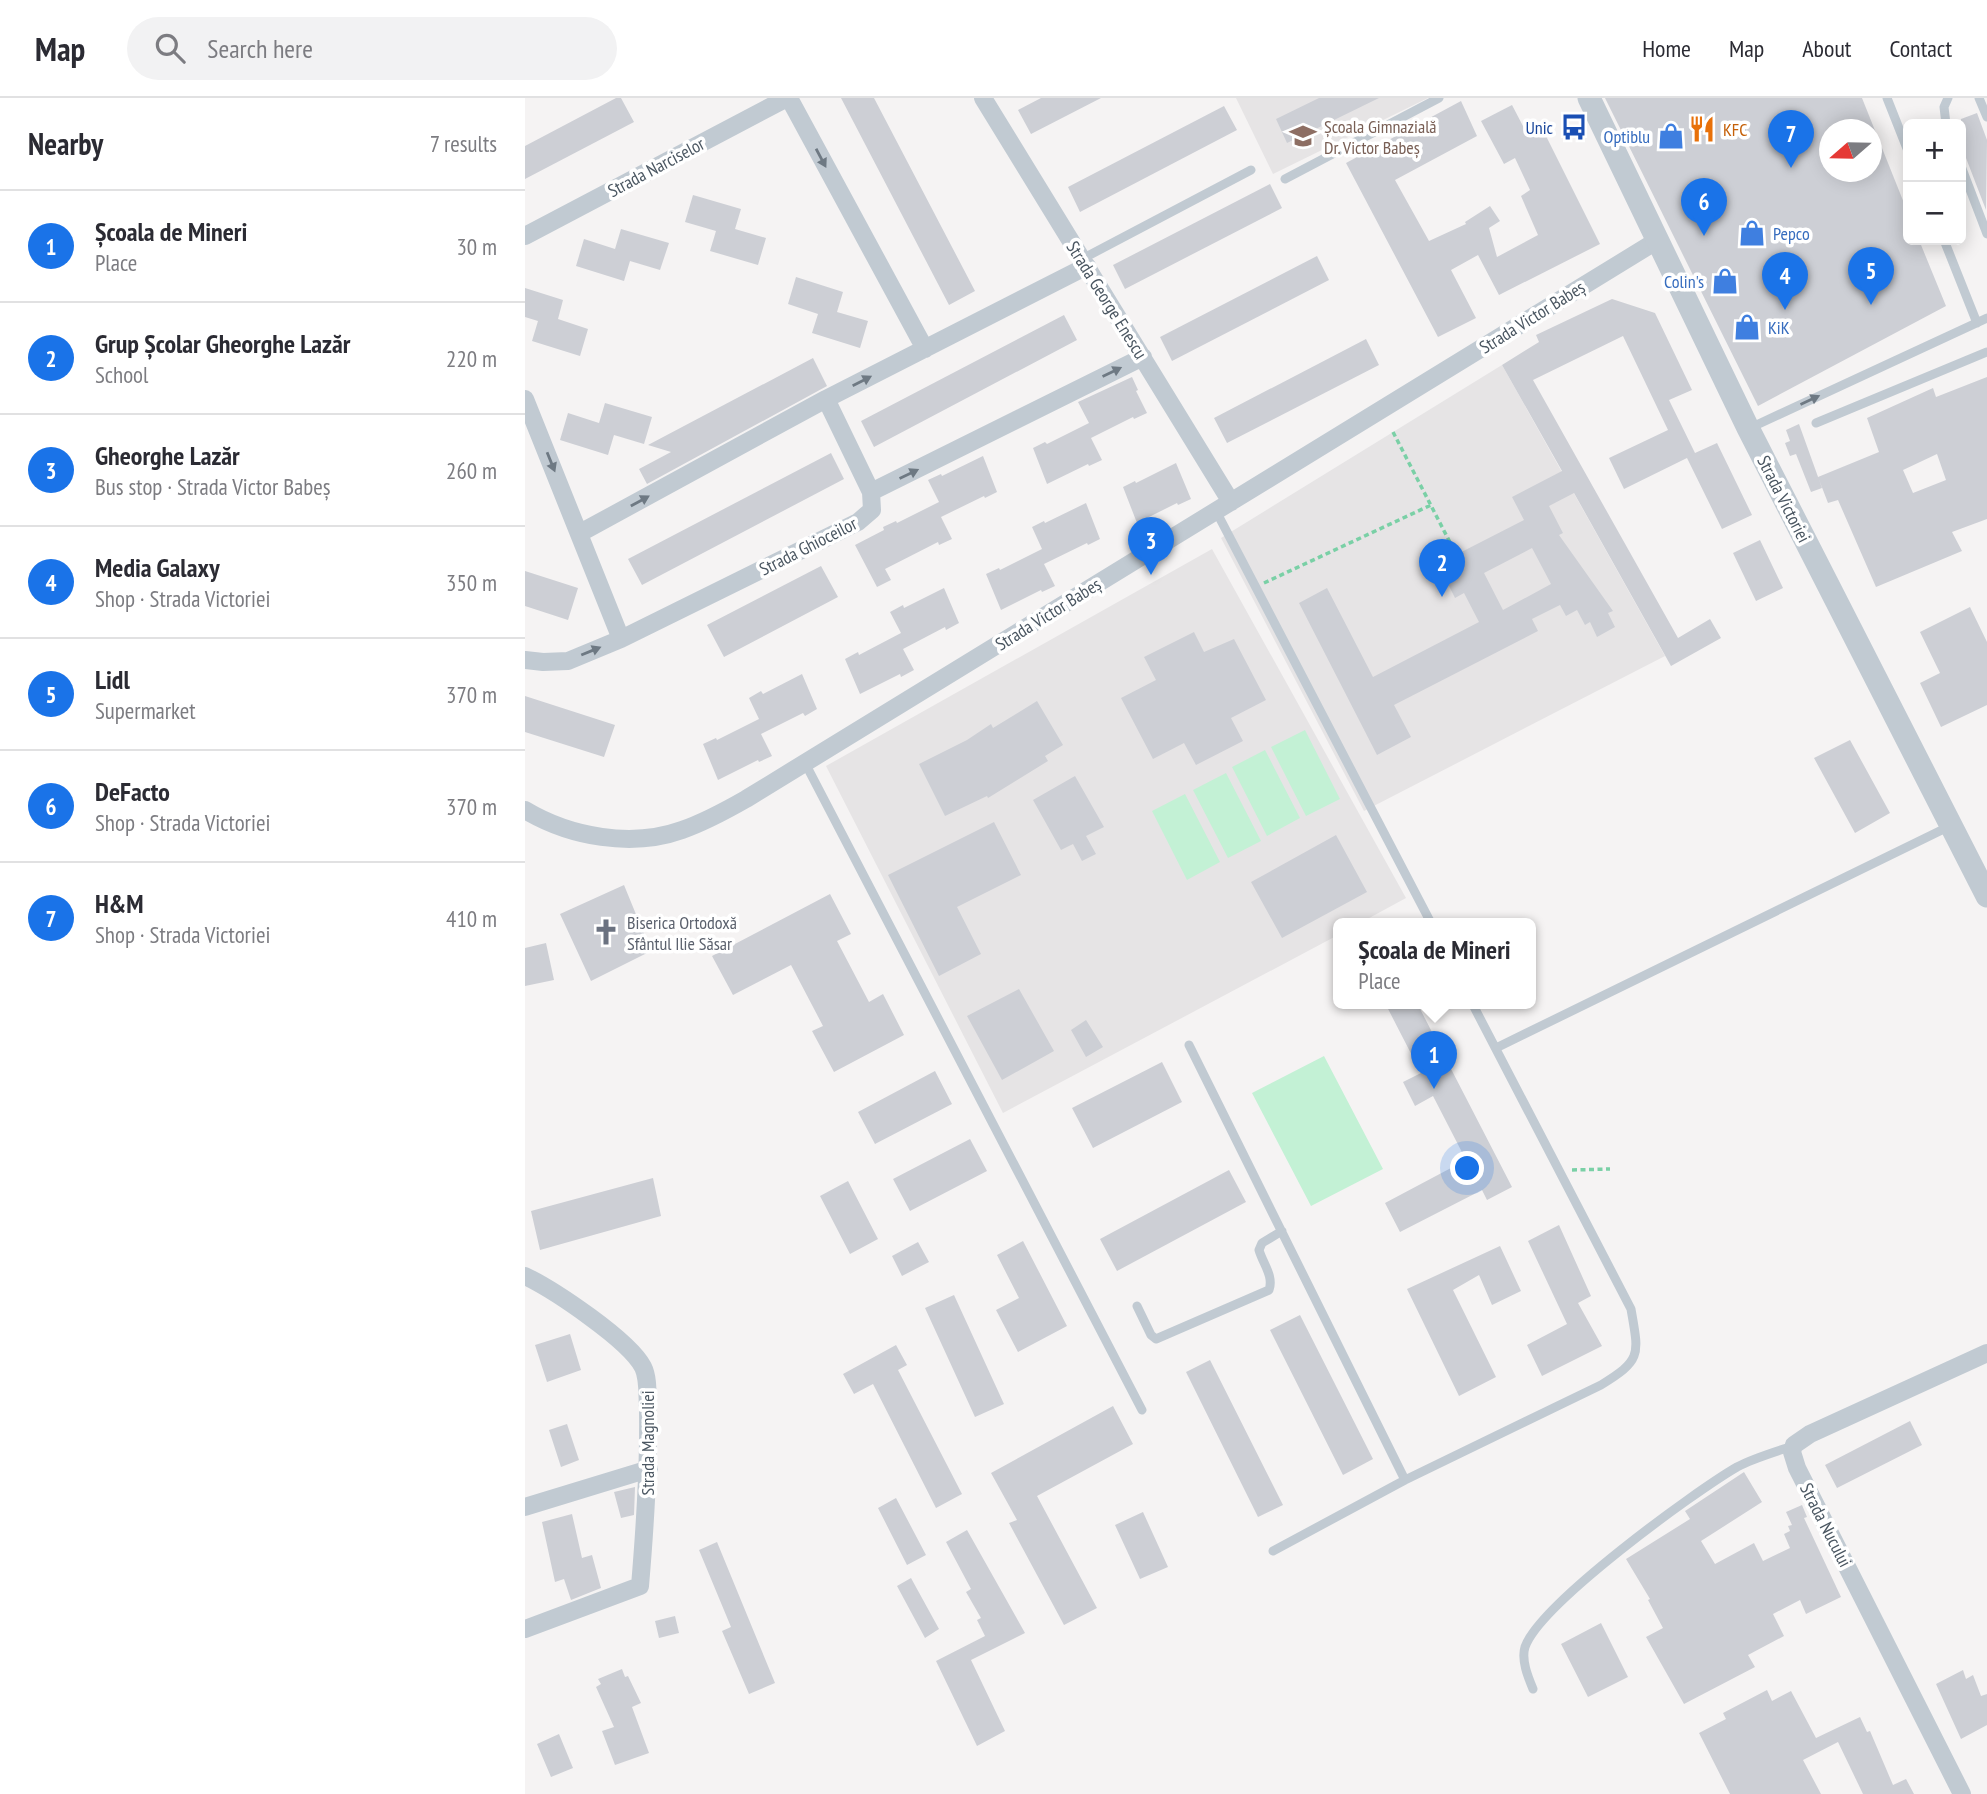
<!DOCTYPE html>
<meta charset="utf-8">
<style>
:root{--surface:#fff;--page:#f2f2f3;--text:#2b2b33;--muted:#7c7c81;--line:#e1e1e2;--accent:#1a73e8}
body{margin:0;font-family:"PT Sans Narrow",sans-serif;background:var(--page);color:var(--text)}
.controls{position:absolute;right:21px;top:21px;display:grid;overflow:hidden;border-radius:10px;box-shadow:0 4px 18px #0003}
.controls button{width:63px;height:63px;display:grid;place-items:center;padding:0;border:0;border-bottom:2px solid var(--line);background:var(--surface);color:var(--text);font:35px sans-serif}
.compass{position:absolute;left:1294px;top:21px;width:63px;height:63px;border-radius:50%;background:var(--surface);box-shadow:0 4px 18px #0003;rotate:250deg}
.you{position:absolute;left:943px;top:1071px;width:24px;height:24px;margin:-18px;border:5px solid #fff;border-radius:50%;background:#1a73e8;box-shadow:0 0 0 10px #1a73e833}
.badge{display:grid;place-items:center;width:46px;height:46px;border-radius:50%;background:var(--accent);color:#fff;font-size:23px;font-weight:700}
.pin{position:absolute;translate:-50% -58px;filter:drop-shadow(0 2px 4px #0008)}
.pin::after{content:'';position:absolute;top:37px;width:24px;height:21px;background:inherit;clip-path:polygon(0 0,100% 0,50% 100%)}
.popup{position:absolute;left:808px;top:820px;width:203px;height:91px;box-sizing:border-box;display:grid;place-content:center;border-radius:10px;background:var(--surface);filter:drop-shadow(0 2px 5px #0005);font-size:23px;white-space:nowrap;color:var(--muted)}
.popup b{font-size:26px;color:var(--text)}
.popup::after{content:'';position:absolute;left:50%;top:100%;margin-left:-14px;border:14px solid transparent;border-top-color:var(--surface)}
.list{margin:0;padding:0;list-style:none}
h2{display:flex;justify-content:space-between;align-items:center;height:91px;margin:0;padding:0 28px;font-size:30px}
h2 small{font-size:23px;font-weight:400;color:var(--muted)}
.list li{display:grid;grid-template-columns:46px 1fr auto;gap:21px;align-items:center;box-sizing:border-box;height:112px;padding:0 28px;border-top:2px solid var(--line)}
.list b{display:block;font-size:26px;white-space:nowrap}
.list p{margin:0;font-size:23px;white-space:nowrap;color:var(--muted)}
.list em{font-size:23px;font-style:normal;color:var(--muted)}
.icon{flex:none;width:38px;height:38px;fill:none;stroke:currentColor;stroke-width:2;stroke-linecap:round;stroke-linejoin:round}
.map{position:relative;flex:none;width:1462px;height:1696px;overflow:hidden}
header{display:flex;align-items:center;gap:42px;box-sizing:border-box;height:98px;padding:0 35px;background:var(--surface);border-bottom:2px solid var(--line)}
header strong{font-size:33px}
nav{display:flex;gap:38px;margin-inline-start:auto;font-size:24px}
.search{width:490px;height:63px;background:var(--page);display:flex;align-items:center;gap:18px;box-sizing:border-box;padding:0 24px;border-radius:38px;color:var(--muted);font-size:26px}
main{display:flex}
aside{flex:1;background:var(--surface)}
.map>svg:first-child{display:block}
.education{fill:#e6e4e5}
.green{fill:#c3f1d5}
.building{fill:#cdcfd5;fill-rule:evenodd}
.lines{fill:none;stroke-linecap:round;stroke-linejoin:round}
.path{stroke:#7ad0a6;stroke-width:3.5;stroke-dasharray:5 3.5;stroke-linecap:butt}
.service{stroke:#c1cad2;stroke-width:9}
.minor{stroke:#c1cad2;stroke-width:18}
.tertiary{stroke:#c1cad2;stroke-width:23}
.oneway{fill:#6e7983}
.labels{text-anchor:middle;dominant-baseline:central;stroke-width:7;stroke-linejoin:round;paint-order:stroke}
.education-label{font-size:18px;fill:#785e54;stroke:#fff;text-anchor:start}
.transit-label{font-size:18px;fill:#164399;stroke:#fff;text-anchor:end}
.food-label{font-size:18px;fill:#c56008;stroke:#fff;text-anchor:start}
.shop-label{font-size:18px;fill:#366cbe;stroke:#fff;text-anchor:end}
.street-label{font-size:18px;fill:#4a5661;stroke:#fff}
.worship-label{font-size:18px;fill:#5b616d;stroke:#fff;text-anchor:start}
</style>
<header>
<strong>Map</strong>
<div class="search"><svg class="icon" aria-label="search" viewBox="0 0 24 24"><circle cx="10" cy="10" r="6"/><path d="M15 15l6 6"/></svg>Search here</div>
<nav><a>Home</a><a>Map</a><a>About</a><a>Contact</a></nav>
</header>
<main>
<aside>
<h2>Nearby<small>7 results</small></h2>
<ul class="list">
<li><span class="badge">1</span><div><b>Școala de Mineri</b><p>Place</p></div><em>30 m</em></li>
<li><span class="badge">2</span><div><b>Grup Școlar Gheorghe Lazăr</b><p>School</p></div><em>220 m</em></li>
<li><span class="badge">3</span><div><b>Gheorghe Lazăr</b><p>Bus stop · Strada Victor Babeș</p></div><em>260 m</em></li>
<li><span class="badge">4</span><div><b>Media Galaxy</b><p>Shop · Strada Victoriei</p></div><em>350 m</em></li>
<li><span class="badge">5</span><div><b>Lidl</b><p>Supermarket</p></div><em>370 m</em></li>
<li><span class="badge">6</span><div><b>DeFacto</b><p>Shop · Strada Victoriei</p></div><em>370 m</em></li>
<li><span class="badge">7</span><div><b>H&amp;M</b><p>Shop · Strada Victoriei</p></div><em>410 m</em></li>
</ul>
</aside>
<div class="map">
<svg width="1462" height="1696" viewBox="0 0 1462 1696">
<rect width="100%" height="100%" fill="#f5f3f3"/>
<path class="education" d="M 711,0 L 903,0 L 748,76 Z
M 977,267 L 1140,558 L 839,713 L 696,440 Z
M 687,451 L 881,800 L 835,825 L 813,825 L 813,837 L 478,1015 L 301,668 Z"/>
<path class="green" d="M 780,632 L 815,701 L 781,718 L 746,649 Z
M 740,652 L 775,720 L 742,738 L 707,669 Z
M 701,675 L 736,743 L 703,760 L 668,692 Z
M 660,696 L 695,764 L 662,782 L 627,713 Z
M 799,958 L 858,1071 L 786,1108 L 727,995 Z"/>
<path class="building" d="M 91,0 L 96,0 L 109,24 L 0,81 L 0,48 Z
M 316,0 L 349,0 L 450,193 L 424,207 Z
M 516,0 L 576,0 L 506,36 L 493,12 Z
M 794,0 L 854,0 L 762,45 L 751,21 Z
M 1080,0 L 1337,0 L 1383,115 L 1383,142 L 1394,142 L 1421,208 L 1233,308 ZM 1305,32 L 1347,32 L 1347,74 L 1305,74 Z
M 936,3 L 952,38 L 870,82 L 904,143 L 941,126 L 940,124 L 965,108 L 975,123 L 964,130 L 972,159 L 1013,137 L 996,98 L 1005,92 L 990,60 L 979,66 L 956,23 L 987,7 L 999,30 L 1014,24 L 1075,146 L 974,197 L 953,157 L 926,172 L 951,220 L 913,239 L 821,65 Z
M 699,8 L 712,32 L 555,114 L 543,89 Z
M 1452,15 L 1462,42 L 1461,112 L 1436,47 L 1436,21 Z
M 745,86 L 757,110 L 600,191 L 588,167 Z
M 168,97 L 216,111 L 210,131 L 241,140 L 233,167 L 185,153 L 191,133 L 160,124 Z
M 96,131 L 144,145 L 135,172 L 105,163 L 99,183 L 51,168 L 59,141 L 90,151 Z
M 792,158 L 804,182 L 647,263 L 635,239 Z
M 271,179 L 318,194 L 312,214 L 343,223 L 335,250 L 287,235 L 293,216 L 263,206 Z
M 0,190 L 38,202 L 33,221 L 63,231 L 55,258 L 7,243 L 13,223 L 0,219 Z
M 1087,201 L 1130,215 L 1167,292 L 1144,302 L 1170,355 L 1192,345 L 1227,417 L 1197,431 L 1162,360 L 1099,391 L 1084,360 L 1143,332 L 1098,238 L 1008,282 L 1153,540 L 1185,521 L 1196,540 L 1146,568 L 1049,395 L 1024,408 L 1038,435 L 1034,437 L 1088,513 L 1083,515 L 1090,529 L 1072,539 L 1065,524 L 1060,527 L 1052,512 L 1041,518 L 1035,507 L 1007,521 L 1013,533 L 869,607 L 886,639 L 852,657 L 774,505 L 802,490 L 848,579 L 954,524 L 939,495 L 930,500 L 913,466 L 999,422 L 987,399 L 1037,373 L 977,267 L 1014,244 L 1011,237 ZM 1007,450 L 1026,486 L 978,512 L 959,475 Z
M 539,217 L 552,242 L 349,349 L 336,323 Z
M 841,241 L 854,267 L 702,345 L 689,320 Z
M 288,260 L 302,288 L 122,386 L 114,371 L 146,354 L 123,347 Z
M 607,279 L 613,292 L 611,293 L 622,315 L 609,321 L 608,319 L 566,340 L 577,362 L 564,368 L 563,366 L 522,386 L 508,350 L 520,344 L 522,346 L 564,325 L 553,304 Z
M 1462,279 L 1462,421 L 1427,434 L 1437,453 L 1351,489 L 1313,402 L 1303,405 L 1293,379 L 1354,354 L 1342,320 L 1408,290 L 1411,299 ZM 1412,356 L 1421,382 L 1388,395 L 1378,372 Z
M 80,305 L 127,319 L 119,346 L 89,337 L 83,357 L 35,342 L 43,315 L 74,325 Z
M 1274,326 L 1297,390 L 1286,394 L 1271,356 L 1265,358 L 1260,345 L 1265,343 L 1261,332 Z
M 306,355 L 319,381 L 117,487 L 103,461 Z
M 458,358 L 472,394 L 460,400 L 459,398 L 416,419 L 427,441 L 414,447 L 413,444 L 360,471 L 366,482 L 352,489 L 330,447 L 359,432 L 358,429 L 371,423 L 372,425 L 414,404 L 403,382 L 416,376 L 417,378 Z
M 651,365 L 666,401 L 653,407 L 652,405 L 612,425 L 598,389 L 610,383 L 611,385 Z
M 561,405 L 575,441 L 563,447 L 562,445 L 519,466 L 530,488 L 517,494 L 516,492 L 476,512 L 461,476 L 474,470 L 475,472 L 517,451 L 507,429 L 519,423 L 520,425 Z
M 1235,442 L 1258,490 L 1231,503 L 1208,455 Z
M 296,468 L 313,499 L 199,559 L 182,527 Z
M 0,473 L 53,490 L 43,522 L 0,508 Z
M 419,490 L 434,525 L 421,532 L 420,529 L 378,551 L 389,572 L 376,579 L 375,576 L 335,596 L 320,561 L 333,554 L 334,557 L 376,535 L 365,514 L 378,507 L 379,510 Z
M 1445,509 L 1462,544 L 1462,607 L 1416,629 L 1395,585 L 1415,575 L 1395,534 Z
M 669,534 L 679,554 L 709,541 L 741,602 L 706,620 L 718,643 L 671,667 L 659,645 L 628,661 L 596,600 L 631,582 L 619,559 Z
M 277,576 L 292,611 L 280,618 L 278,615 L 236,636 L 247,658 L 234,664 L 233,662 L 193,682 L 178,646 L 191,640 L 192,642 L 234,621 L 224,600 L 236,593 L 238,596 Z
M 0,598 L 90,627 L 79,659 L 0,634 Z
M 512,603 L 538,647 L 520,658 L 523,663 L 463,700 L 462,698 L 420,718 L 394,666 L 442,642 L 466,626 L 468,630 Z
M 1325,642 L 1365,715 L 1330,735 L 1289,660 Z
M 550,678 L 579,729 L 561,738 L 571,756 L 557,763 L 548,746 L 536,752 L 508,702 Z
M 469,724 L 496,777 L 432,809 L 456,856 L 414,878 L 363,777 Z
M 811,737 L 842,794 L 757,840 L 726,784 Z
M 99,787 L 126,853 L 66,883 L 35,816 Z
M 305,796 L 326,836 L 312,843 L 344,904 L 358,896 L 379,937 L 309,974 L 287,933 L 298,928 L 266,867 L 208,897 L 187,858 Z
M 21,845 L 29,882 L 0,888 L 0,850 Z
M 494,891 L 529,953 L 477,982 L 442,918 Z
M 860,905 L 892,905 L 987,1089 L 962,1102 L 957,1092 L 875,1134 L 860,1105 L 941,1062 L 908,998 L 890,1008 L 878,984 L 896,975 Z
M 561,922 L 578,949 L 561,959 L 546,932 Z
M 637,964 L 657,1004 L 568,1050 L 547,1010 Z
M 410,973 L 427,1006 L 350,1046 L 333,1014 Z
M 445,1041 L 462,1073 L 385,1113 L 368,1081 Z
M 704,1072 L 721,1104 L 592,1173 L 575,1141 Z
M 128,1080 L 136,1118 L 15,1152 L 6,1113 Z
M 323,1083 L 353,1141 L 325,1156 L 295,1098 Z
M 1034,1127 L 1066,1198 L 1053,1205 L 1077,1248 L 1017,1278 L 1002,1247 L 1042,1226 L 1003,1143 Z
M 498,1143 L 542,1228 L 493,1254 L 471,1212 L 494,1200 L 472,1157 Z
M 393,1144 L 404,1164 L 377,1178 L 367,1158 Z
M 975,1148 L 996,1193 L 967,1207 L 954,1177 L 928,1192 L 971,1279 L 934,1298 L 882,1191 Z
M 429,1197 L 479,1306 L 450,1319 L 400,1210 Z
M 775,1217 L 848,1361 L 818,1377 L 745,1232 Z
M 45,1236 L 56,1272 L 22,1284 L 10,1247 Z
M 371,1247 L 382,1267 L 373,1272 L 437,1396 L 411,1410 L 348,1286 L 329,1296 L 318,1276 Z
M 685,1262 L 758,1407 L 733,1419 L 661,1274 Z
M 588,1308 L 608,1346 L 512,1398 L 572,1510 L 539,1527 L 484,1425 L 492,1422 L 466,1375 Z
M 1385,1323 L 1397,1347 L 1312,1390 L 1300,1367 Z
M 42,1326 L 54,1362 L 36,1369 L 24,1332 Z
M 1219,1374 L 1237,1404 L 1176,1443 L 1190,1466 L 1229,1445 L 1238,1463 L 1265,1450 L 1259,1436 L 1265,1433 L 1263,1428 L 1267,1427 L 1261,1414 L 1277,1407 L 1282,1419 L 1279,1420 L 1316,1499 L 1281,1516 L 1275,1502 L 1248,1516 L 1259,1538 L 1223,1557 L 1230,1569 L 1159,1606 L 1121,1539 L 1138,1530 L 1123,1502 L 1125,1501 L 1101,1461 L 1165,1421 L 1160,1413 Z
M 110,1389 L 109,1417 L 96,1420 L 89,1394 Z
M 371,1400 L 401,1457 L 382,1467 L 353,1410 Z
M 618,1414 L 643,1469 L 615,1481 L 590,1427 Z
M 47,1416 L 57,1460 L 67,1457 L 76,1490 L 46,1502 L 39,1481 L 30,1484 L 17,1424 Z
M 442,1432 L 500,1535 L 446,1562 L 480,1633 L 452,1648 L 411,1563 L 460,1538 L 452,1522 L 456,1520 L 441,1494 L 446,1491 L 421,1444 Z
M 192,1444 L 250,1585 L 224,1596 L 197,1533 L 206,1529 L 174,1452 Z
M 386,1480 L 414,1531 L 400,1540 L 372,1488 Z
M 150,1518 L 154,1535 L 134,1540 L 130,1523 Z
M 1076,1525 L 1103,1579 L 1063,1599 L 1036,1546 Z
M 97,1571 L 100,1579 L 103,1578 L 116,1605 L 107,1609 L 124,1655 L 90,1667 L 77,1633 L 89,1629 L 71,1589 L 76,1586 L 73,1581 Z
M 1438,1572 L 1441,1581 L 1448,1577 L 1456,1598 L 1462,1596 L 1462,1627 L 1436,1641 L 1411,1586 Z
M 1242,1592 L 1247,1603 L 1266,1593 L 1291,1640 L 1335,1619 L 1342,1634 L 1345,1633 L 1368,1687 L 1381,1681 L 1389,1696 L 1338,1696 L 1313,1644 L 1278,1662 L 1296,1696 L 1205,1696 L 1174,1635 L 1201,1621 L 1198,1615 Z
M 34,1636 L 48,1670 L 26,1679 L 12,1646 Z"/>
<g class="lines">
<path class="path" d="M 868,334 L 931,456
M 739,485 L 906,407
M 1047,1072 L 1085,1071"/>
<path class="service" d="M 1362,0 L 1383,53
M 1454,0 L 1462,19
M 1421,26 L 1419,9 L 1423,0
M 1436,68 L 1462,136
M 760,81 L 914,0
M 1419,142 L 1452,225
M 557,161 L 726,72
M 1291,325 L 1462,254
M 1225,330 L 1462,220
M 691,413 L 906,825
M 280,665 L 617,1312
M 664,947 L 880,1382
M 971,950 L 1425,728
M 612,1208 L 626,1237 L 631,1241 L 744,1192 C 749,1178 738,1166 734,1152 L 737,1145 L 757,1133
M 748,1453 L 880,1382 L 1076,1287 C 1117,1262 1114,1257 1106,1211 L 947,905
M 1008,1591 C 1003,1579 996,1562 1000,1549 C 1015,1506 1169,1394 1212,1369 C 1229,1360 1250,1354 1268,1348"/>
<path class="minor" d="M 264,0 L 400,251
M 458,0 L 706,404
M 0,138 L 262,0
M 0,301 L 96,541
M 301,301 L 346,394
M 55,435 L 301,301 L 562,168
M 0,562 L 18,564 L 43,563 L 96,541 L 333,424 L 347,412 L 346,394 L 618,259
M 0,712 C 45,739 107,750 157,732 C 180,724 200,713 221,701 L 1133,142
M 0,1178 C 29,1192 104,1242 118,1269 C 124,1281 122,1299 123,1312 C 124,1371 120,1429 115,1488 L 0,1531
M 0,1409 L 124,1371
M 1437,1696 L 1272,1370 L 1267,1354 L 1269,1347 L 1285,1336 L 1462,1255"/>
<path class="tertiary" d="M 1064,0 L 1223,330 L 1462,798"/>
</g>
<defs><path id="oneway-solid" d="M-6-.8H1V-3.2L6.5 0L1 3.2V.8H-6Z" transform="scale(1.75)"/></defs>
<g class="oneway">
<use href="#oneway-solid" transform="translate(296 60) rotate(62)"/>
<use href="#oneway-solid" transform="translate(587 274) rotate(-26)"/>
<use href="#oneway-solid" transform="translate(337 283) rotate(-27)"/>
<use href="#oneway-solid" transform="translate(1285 302) rotate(-25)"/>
<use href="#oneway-solid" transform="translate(26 364) rotate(68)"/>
<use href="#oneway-solid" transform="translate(384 376) rotate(-26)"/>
<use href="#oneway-solid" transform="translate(115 403) rotate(-29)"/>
<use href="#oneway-solid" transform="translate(66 553) rotate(-22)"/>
</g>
<defs>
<g id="bus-bare" transform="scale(2.1)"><path d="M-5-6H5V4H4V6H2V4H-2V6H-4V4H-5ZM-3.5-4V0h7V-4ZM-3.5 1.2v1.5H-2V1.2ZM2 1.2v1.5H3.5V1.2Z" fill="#1a4fb4" stroke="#fff" stroke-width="2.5" paint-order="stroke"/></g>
<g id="restaurant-bare" transform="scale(2.1)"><path d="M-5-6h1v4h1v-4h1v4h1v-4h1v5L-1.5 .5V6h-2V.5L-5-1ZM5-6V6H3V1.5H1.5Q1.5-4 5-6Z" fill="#e8710a" stroke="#fff" stroke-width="2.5" paint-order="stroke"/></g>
<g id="school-bare" transform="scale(2.1)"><path d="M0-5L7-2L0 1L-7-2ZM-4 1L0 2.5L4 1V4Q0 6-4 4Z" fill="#8d6e63" stroke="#fff" stroke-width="2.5" paint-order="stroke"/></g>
<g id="shop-bare" transform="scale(2.1)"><path d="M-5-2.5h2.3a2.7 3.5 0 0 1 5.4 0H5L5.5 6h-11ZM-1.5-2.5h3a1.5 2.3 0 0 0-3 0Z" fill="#3f7fe0" stroke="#fff" stroke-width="2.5" paint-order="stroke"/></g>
<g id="church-bare" transform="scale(2.1)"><path d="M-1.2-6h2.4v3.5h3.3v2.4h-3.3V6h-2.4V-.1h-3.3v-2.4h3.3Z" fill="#6b7280" stroke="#fff" stroke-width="2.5" paint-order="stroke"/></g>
</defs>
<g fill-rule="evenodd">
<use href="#bus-bare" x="1049" y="29"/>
<use href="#restaurant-bare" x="1177" y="31"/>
<use href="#school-bare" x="778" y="38"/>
<use href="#shop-bare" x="1146" y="38"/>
<use href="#shop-bare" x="1227" y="135"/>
<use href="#shop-bare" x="1200" y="183"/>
<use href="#shop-bare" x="1222" y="229"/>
<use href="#church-bare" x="81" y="834"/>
</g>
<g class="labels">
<g class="education-label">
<text x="799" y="28">Școala Gimnazială<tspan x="799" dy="21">Dr. Victor Babeș</tspan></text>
</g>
<g class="transit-label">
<text x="1028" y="29">Unic</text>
</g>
<g class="food-label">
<text x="1198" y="31">KFC</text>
</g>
<g class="shop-label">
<text x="1125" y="38">Optiblu</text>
<text x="1248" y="135" text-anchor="start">Pepco</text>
<text x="1179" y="183">Colin's</text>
<text x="1243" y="229" text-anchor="start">KiK</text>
</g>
<g class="street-label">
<text transform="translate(131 69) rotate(-28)">Strada Narciselor</text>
<text transform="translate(582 202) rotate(58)">Strada George Enescu</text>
<text transform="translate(1007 219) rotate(-32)">Strada Victor Babeș</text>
<text transform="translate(1259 401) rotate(63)">Strada Victoriei</text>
<text transform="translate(283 448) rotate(-27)">Strada Ghioceilor</text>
<text transform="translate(523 516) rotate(-32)">Strada Victor Babeș</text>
<text transform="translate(122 1345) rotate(-90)">Strada Magnoliei</text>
<text transform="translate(1301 1427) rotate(63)">Strada Nucului</text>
</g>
<g class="worship-label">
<text x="102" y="824">Biserica Ortodoxă<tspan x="102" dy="21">Sfântul Ilie Săsar</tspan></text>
</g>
</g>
</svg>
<div class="controls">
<button>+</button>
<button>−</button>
</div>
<svg class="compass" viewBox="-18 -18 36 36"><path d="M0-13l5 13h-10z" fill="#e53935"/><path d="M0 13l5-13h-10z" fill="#7c7c81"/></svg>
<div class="you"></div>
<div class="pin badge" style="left:909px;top:991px">1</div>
<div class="popup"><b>Școala de Mineri</b>Place</div>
<div class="pin badge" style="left:917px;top:499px">2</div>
<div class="pin badge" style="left:626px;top:477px">3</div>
<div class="pin badge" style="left:1260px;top:212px">4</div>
<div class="pin badge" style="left:1346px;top:207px">5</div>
<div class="pin badge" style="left:1179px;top:138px">6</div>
<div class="pin badge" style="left:1266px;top:70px">7</div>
</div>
</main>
